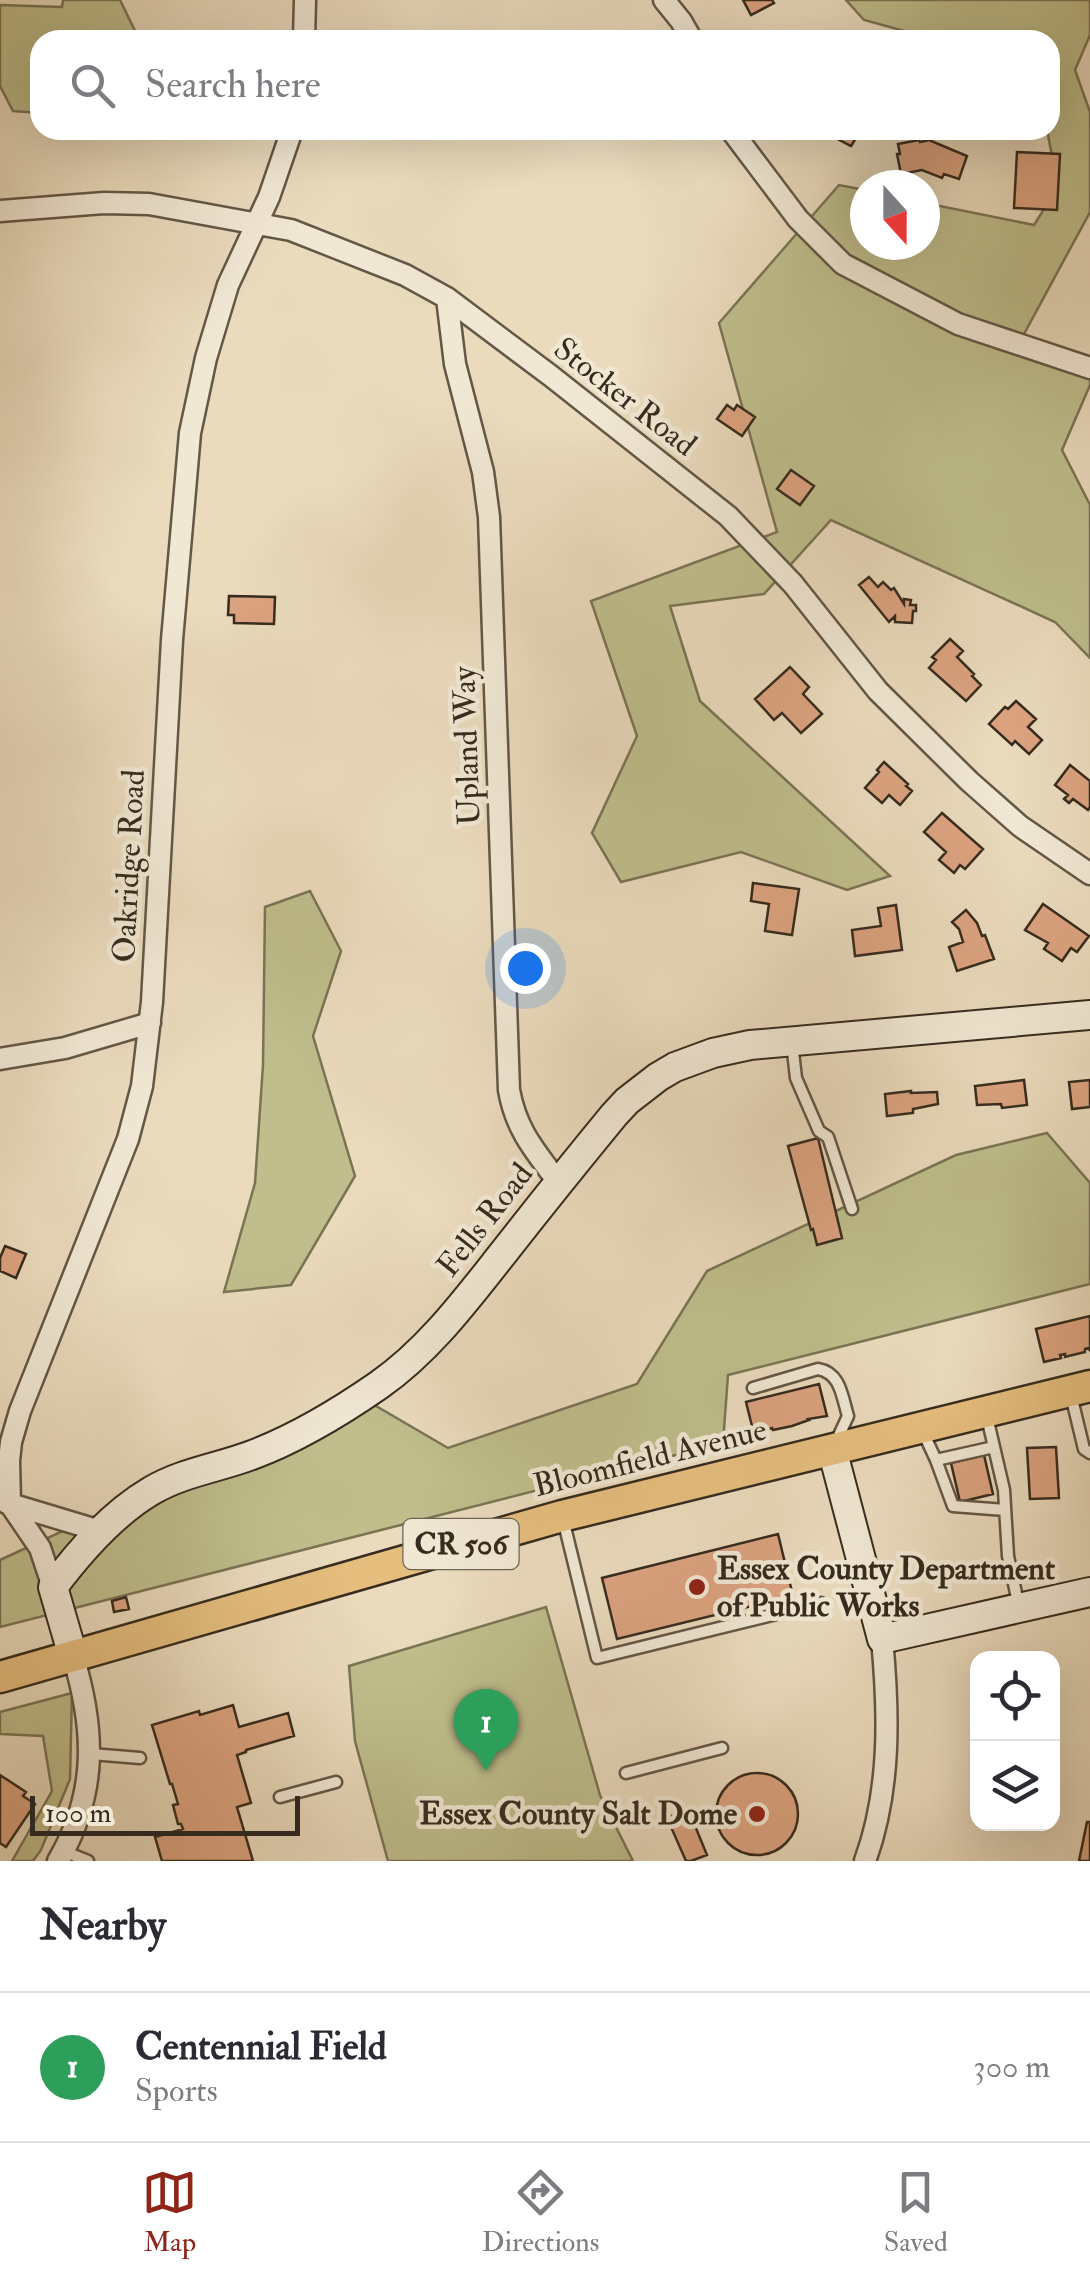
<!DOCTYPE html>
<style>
:root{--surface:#fff;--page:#f2f2f3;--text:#2b2b33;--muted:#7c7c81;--line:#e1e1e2;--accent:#8f2418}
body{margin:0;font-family:"IM FELL Double Pica",serif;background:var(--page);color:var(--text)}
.controls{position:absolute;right:30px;bottom:30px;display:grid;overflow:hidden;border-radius:20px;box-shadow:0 10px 40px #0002}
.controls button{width:90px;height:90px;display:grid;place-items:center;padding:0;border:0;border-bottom:2px solid var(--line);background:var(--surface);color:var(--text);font:50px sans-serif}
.compass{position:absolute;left:850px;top:170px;width:90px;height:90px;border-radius:50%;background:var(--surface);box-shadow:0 10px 40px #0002;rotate:159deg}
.scale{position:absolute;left:30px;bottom:25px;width:270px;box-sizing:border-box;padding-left:10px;border:5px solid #362b1e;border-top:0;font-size:28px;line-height:35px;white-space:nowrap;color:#362b1e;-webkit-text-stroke:8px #f1e8d4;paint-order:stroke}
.you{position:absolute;left:525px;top:968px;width:35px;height:35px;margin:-25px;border:8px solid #fff;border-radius:50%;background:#1a73e8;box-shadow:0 0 0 15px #1a73e833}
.badge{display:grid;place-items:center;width:65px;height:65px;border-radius:50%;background:var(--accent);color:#fff;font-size:32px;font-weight:700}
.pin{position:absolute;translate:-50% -82px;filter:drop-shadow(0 2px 5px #0008)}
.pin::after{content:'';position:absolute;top:52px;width:35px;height:30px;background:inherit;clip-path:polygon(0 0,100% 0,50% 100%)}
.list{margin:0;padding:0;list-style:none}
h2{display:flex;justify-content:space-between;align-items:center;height:130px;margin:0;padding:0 40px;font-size:42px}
h2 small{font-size:32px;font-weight:400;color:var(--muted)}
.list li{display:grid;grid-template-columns:65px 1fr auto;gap:30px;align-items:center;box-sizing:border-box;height:150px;padding:0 40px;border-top:2px solid var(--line)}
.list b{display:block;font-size:38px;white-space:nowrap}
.list p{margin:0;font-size:32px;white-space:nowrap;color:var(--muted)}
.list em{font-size:32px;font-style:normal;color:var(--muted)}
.icon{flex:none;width:55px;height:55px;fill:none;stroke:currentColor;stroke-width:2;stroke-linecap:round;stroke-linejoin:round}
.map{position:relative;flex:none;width:1090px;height:1861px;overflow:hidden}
.search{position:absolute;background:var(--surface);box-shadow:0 10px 40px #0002;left:30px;right:30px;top:30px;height:110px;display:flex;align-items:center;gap:25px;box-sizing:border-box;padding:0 35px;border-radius:30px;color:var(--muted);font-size:38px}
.sheet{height:280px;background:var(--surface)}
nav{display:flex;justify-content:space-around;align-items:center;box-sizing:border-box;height:140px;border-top:2px solid var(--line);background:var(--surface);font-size:28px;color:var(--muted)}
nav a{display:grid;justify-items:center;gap:5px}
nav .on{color:var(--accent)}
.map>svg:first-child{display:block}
.green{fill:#bfbe8c;stroke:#7a7455;stroke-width:2.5}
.building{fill:#dca380;stroke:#362b1e;stroke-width:2.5}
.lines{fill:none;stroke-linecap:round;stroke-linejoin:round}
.lane-casing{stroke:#635746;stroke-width:15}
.street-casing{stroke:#635746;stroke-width:25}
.secondary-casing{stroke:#362b1e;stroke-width:32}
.primary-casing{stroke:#362b1e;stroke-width:35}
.lane{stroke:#f1e8d4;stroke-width:10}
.street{stroke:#f1e8d4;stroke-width:20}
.secondary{stroke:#f1e8d4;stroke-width:28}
.primary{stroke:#e5be7e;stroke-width:30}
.poi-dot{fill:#8f2418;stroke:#f1e8d4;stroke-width:4}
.labels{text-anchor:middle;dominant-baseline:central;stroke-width:9;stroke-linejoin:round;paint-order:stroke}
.shield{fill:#f1e8d4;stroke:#6e6455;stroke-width:2.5}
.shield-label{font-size:30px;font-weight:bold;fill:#362b1e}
.street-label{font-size:32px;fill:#362b1e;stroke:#f1e8d4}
.poi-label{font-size:32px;font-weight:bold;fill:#362b1e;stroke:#f1e8d4;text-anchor:start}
</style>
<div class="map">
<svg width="1090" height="1861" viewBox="0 0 1090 1861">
<rect width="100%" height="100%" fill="#eadbbd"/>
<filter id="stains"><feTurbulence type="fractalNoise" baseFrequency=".002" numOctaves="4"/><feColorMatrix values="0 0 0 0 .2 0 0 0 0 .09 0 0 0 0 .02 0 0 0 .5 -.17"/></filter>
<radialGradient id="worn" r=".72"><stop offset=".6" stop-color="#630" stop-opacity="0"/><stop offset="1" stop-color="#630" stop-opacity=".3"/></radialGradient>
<path class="green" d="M 63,0 L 120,0 L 138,37 L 136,40 L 40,40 L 40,113 L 13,111 L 0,86 L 0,5 L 62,7 Z
M 846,0 L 1090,0 L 1090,35 L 1075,70 L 1090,112 L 1090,212 L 1017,347 L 1090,369 L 1090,385 L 1062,450 L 1090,505 L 1090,658 L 1055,622 L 831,520 L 764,594 L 670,606 L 700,701 L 890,876 L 847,890 L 741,852 L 621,882 L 592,833 L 637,736 L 591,601 L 777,532 L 719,323 L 839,185 L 865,190 L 865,245 L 925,245 L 925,203 L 1034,225 L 1058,187 L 1047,130 L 1050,130 L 1050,40 L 937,40 L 864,20 Z
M 310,891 L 341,951 L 313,1036 L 355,1176 L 291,1285 L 224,1292 L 255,1183 L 263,1065 L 265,907 Z
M 1047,1133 L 1090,1183 L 1090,1284 L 728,1375 L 723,1443 L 0,1627 L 0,1560 L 357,1395 L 448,1448 L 637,1384 L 707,1271 L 956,1155 Z
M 546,1607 L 600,1795 L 633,1861 L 388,1861 L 355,1741 L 349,1666 Z
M 72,1693 L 70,1779 L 41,1850 L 33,1861 L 12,1861 L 52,1791 L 43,1736 L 0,1734 L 0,1712 Z"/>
<path class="building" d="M 743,0 L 772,0 L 774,3 L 751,15 Z
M 827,130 L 861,130 L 851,146 L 832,136 L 833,134 Z
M 919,140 L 920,142 L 929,140 L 967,156 L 959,179 L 944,174 L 942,178 L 922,170 L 901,174 L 897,154 L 900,154 L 898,144 Z
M 1017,152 L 1060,154 L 1057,210 L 1014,208 Z
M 727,405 L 734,410 L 737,405 L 755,417 L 742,436 L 717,419 Z
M 791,470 L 814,486 L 800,505 L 777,489 Z
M 869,577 L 878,587 L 883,582 L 891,590 L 894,588 L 904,604 L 904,599 L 911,600 L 910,605 L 916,605 L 916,611 L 913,611 L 912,623 L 895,622 L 895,616 L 889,622 L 859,585 Z
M 229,596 L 275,597 L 274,624 L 234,623 L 234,615 L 228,615 Z
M 950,639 L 963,651 L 957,657 L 974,674 L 972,676 L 981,685 L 966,701 L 929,668 L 936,660 L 932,657 Z
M 790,667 L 809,687 L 803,694 L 822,714 L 801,733 L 782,713 L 774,720 L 755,699 Z
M 1016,701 L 1036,719 L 1028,727 L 1042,740 L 1029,754 L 1015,741 L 1012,745 L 989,724 L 1005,707 L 1008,709 Z
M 884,762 L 908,784 L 906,786 L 912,791 L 900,805 L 889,795 L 882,803 L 865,788 L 879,772 L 877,770 Z
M 1070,765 L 1090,781 L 1090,807 L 1088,810 L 1073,799 L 1069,803 L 1064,799 L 1068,795 L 1055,785 Z
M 942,813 L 983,849 L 965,869 L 960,865 L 954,873 L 939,860 L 946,852 L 924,832 Z
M 753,883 L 799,889 L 792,935 L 765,931 L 769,904 L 751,901 Z
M 1043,904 L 1089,936 L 1077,952 L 1071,948 L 1062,961 L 1044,949 L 1048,943 L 1025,930 Z
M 896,905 L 902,950 L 855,956 L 852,930 L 881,926 L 878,908 Z
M 966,910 L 977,923 L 982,936 L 985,935 L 994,959 L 957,971 L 949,947 L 963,942 L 959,929 L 952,922 Z
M 1024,1080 L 1027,1105 L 1002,1108 L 1001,1104 L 977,1105 L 975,1086 Z
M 1090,1080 L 1090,1107 L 1072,1109 L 1069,1082 Z
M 911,1091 L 911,1093 L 937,1092 L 938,1104 L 913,1109 L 913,1113 L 887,1116 L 885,1094 Z
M 818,1138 L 842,1238 L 817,1245 L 813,1229 L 811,1230 L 788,1146 Z
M 5,1246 L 26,1254 L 16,1278 L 0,1271 L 0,1258 Z
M 1090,1316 L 1090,1351 L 1089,1348 L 1085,1349 L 1085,1352 L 1065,1357 L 1065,1354 L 1060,1355 L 1061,1358 L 1044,1362 L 1036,1329 Z
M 819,1384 L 827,1416 L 808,1419 L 809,1420 L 792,1426 L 773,1430 L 772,1428 L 754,1434 L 746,1402 Z
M 1056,1447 L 1059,1498 L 1030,1499 L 1027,1448 Z
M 984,1455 L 993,1494 L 960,1502 L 951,1463 Z
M 778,1534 L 793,1596 L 617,1639 L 602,1578 Z
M 126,1597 L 129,1609 L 114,1612 L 112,1601 Z
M 233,1705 L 239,1727 L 288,1713 L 294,1736 L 246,1750 L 246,1752 L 237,1755 L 251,1803 L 237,1807 L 253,1861 L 162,1861 L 155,1837 L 183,1829 L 181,1824 L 178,1824 L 173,1805 L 178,1804 L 172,1784 L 170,1784 L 152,1725 L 199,1711 L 200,1715 Z
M716 1814a41 41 0 1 1 82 0a41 41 0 1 1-82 0Z
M 0,1775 L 26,1792 L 23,1796 L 35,1804 L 6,1847 L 0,1843 Z
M 688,1809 L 707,1855 L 691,1861 L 686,1861 L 667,1818 Z
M 1087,1822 L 1090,1822 L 1090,1861 L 1079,1861 Z"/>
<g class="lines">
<g class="lane-casing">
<path id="lane" d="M 792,1043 L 796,1078 L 819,1131 L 828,1137 L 852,1209
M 753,1388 L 818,1369 C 841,1373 842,1397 848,1416 L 835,1444
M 1071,1395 L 1084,1449 L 1090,1453
M 987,1417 L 1004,1490 L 1008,1556 L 1019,1607
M 922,1430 L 936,1460 L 953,1506 L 1005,1510
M 936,1460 L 994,1447
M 563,1519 L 597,1658 L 821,1603
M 91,1754 L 140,1758
M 626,1773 L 722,1748
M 280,1797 L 336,1782
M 63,1851 L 88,1861"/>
</g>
<g class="street-casing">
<path id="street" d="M 664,0 L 681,21 L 692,40
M 304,40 L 305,0
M 731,130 L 798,219 L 843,264 L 958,324 L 1090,368
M 0,211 L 104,203 L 149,204 L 291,230 L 405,275 L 447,298 L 551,376 L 728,516 L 793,584 L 878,691 L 969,781 L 1020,826 L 1090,874
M 447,298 L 455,364 L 483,472 L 489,517 L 509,1090 C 516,1130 535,1151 559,1183
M 0,1059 L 65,1048 L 150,1023
M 7,1503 L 100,1531
M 53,1587 L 40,1548 L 10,1504 L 9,1461 L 11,1442 L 20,1411 L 128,1139 L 142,1086 L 152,1002 L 172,640 L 190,433 L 206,358 L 228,285 L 269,197 L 292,130
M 58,1861 C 98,1793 95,1729 73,1656
M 865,1861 C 891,1790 889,1713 882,1639"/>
</g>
<g class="secondary-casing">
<path id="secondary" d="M 832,1449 L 882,1639 L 1090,1592
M 73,1656 L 53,1587 C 80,1551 112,1514 151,1491 C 183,1472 218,1468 252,1455 C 295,1439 340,1412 379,1385 C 429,1350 466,1300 504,1252 C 540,1206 577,1160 614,1115 L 627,1101 L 658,1077 L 675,1067 L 713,1053 L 750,1045 L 1090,1015"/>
</g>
<g class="primary-casing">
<path id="primary" d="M 0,1677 L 562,1516 L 1090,1386"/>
</g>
<use href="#lane" class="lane"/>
<use href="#street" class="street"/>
<use href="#secondary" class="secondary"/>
<use href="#primary" class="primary"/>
</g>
<g class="poi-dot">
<circle cx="697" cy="1587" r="10"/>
<circle cx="757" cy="1814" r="10"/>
</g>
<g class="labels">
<rect class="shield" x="403.5" y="1519" width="115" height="50" rx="8"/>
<g class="shield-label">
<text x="461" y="1544">CR 506</text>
</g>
<g class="street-label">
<text transform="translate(625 397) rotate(38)">Stocker Road</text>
<text transform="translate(467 746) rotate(-92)">Upland Way</text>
<text transform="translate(129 866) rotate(-87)">Oakridge Road</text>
<text transform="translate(485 1220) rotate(-52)">Fells Road</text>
<text transform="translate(650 1458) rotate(-14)">Bloomfield Avenue</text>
</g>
<g class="poi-label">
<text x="717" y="1569">Essex County Department<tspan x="717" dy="37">of Public Works</tspan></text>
<text x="737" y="1814" text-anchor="end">Essex County Salt Dome</text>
</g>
</g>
<rect width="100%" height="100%" filter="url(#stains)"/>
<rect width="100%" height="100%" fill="url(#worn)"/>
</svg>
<div class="controls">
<button><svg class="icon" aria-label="locate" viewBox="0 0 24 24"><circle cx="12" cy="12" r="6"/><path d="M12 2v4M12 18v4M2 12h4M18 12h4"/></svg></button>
<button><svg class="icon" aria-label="layers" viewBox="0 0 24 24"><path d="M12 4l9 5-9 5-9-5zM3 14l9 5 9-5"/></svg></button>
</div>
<svg class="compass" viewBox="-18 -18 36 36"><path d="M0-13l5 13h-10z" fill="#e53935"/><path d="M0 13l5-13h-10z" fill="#7c7c81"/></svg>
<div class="scale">100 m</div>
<div class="you"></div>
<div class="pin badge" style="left:486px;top:1771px;background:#2e9e5b">1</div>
<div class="search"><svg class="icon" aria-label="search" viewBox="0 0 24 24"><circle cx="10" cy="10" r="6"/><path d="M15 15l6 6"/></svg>Search here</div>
</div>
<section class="sheet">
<h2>Nearby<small></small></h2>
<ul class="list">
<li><span class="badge" style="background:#2e9e5b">1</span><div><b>Centennial Field</b><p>Sports</p></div><em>300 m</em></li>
</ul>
</section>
<nav>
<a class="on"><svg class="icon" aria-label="map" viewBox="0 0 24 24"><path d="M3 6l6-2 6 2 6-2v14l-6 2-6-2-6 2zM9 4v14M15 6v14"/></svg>Map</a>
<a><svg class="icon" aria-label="directions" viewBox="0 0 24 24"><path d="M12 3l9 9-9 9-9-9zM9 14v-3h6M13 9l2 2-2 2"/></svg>Directions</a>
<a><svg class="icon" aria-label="saved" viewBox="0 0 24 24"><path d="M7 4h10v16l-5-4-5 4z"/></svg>Saved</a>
</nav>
